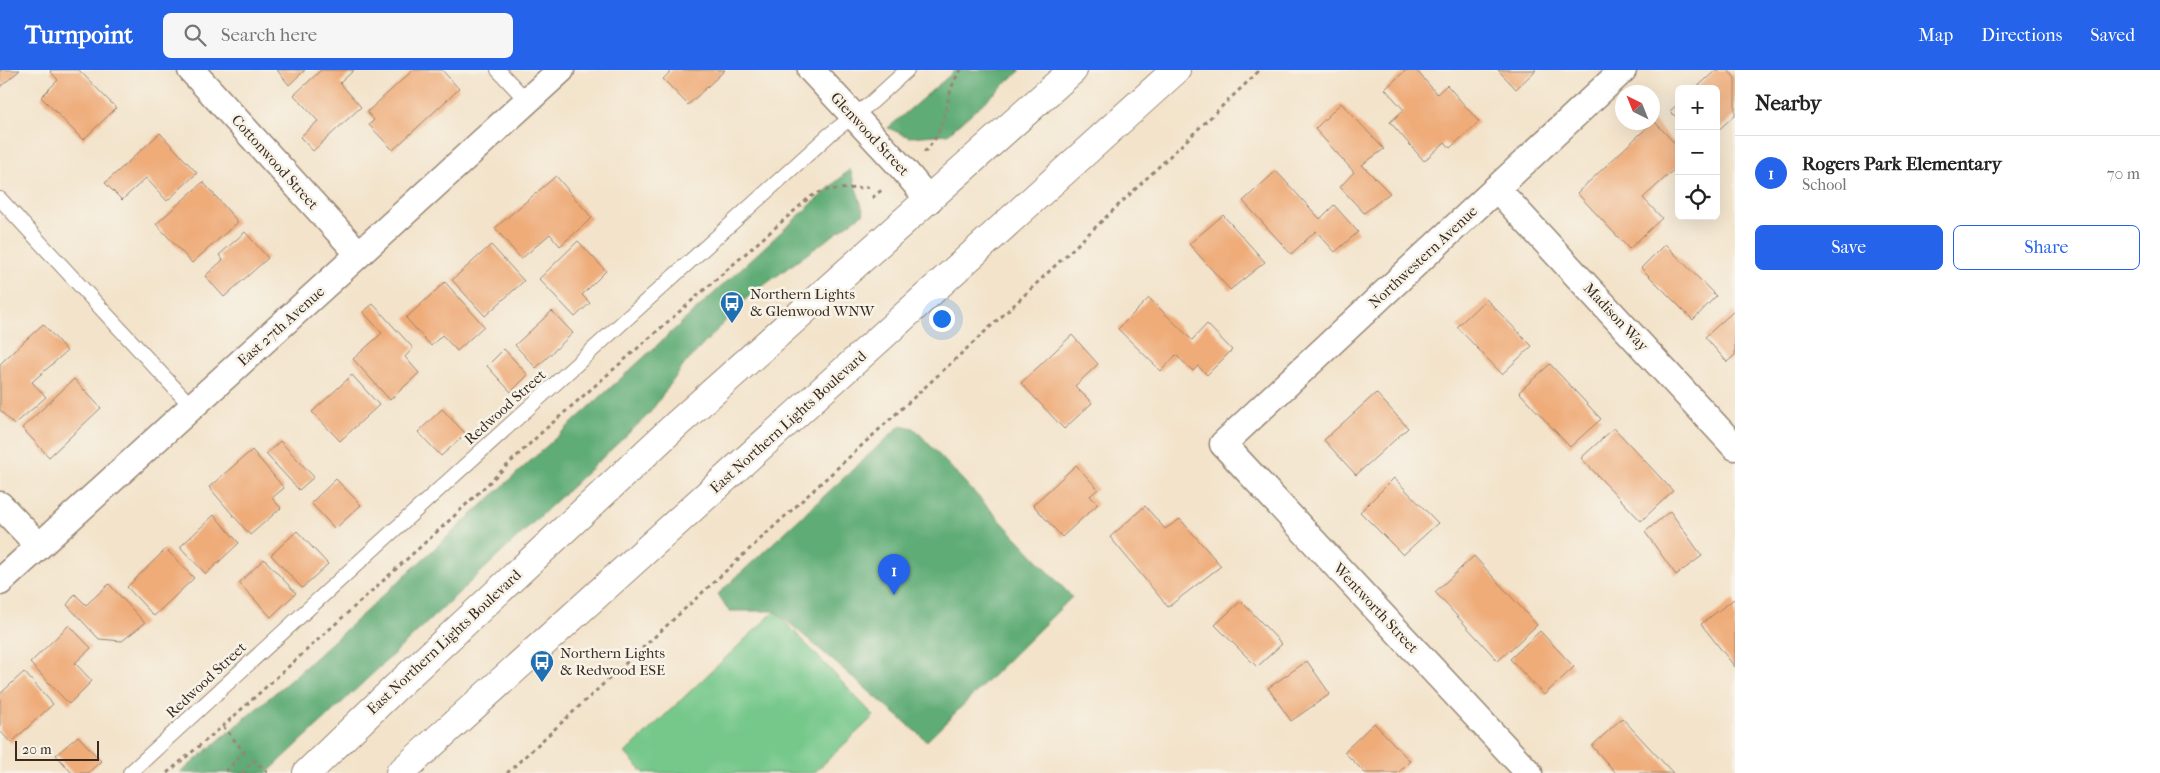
<!DOCTYPE html>
<meta charset="utf-8">
<style>
:root{--surface:#fff;--page:#f6f6f6;--text:#222;--muted:#767676;--line:#e0e0e0;--accent:#2563eb}
body{margin:0;font-family:"IM FELL French Canon",serif;background:var(--page);color:var(--text)}
.controls{position:absolute;right:15px;top:15px;display:grid;overflow:hidden;border-radius:8px;box-shadow:0 5px 20px #0002}
.controls button{width:45px;height:45px;display:grid;place-items:center;padding:0;border:0;border-bottom:1px solid var(--line);background:var(--surface);color:var(--text);font:25px sans-serif}
.compass{position:absolute;left:1615px;top:15px;width:45px;height:45px;border-radius:50%;background:var(--surface);box-shadow:0 5px 20px #0002;rotate:317deg}
.scale{position:absolute;left:15px;bottom:12px;width:84px;box-sizing:border-box;padding-left:5px;border:2px solid #3b2a1e;border-top:0;font-size:14px;line-height:18px;white-space:nowrap;color:#3b2a1e;-webkit-text-stroke:4px #f7f3e8;paint-order:stroke}
.you{position:absolute;left:941px;top:248px;width:18px;height:18px;margin:-12px;border:4px solid #fff;border-radius:50%;background:#1a73e8;box-shadow:0 0 0 8px #1a73e833}
.badge{display:grid;place-items:center;width:32px;height:32px;border-radius:50%;background:var(--accent);color:#fff;font-size:16px;font-weight:700}
.pin{position:absolute;translate:-50% -41px;filter:drop-shadow(0 1px 2px #0008)}
.pin::after{content:'';position:absolute;top:26px;width:18px;height:15px;background:inherit;clip-path:polygon(0 0,100% 0,50% 100%)}
.list{margin:0;padding:0;list-style:none}
h2{display:flex;justify-content:space-between;align-items:center;height:65px;margin:0;padding:0 20px;font-size:21px}
h2 small{font-size:16px;font-weight:400;color:var(--muted)}
.list li{display:grid;grid-template-columns:32px 1fr auto;gap:15px;align-items:center;box-sizing:border-box;height:75px;padding:0 20px;border-top:1px solid var(--line)}
.list b{display:block;font-size:19px;white-space:nowrap}
.list p{margin:0;font-size:16px;white-space:nowrap;color:var(--muted)}
.list em{font-size:16px;font-style:normal;color:var(--muted)}
.actions{display:flex;gap:10px;padding:15px 20px}
.actions a{flex:1;padding:11px 0;border:1px solid var(--accent);border-radius:8px;text-align:center;font-size:18px;color:var(--accent)}
.actions .main{background:var(--accent);color:#fff}
.icon{flex:none;width:28px;height:28px;fill:none;stroke:currentColor;stroke-width:2;stroke-linecap:round;stroke-linejoin:round}
.map{position:relative;flex:none;width:1735px;height:703px;overflow:hidden}
header{display:flex;align-items:center;gap:30px;box-sizing:border-box;height:70px;padding:0 25px;background:var(--accent);color:#fff}
header strong{font-size:24px}
nav{display:flex;gap:28px;margin-inline-start:auto;font-size:18px}
.search{width:350px;height:45px;background:var(--page);display:flex;align-items:center;gap:12px;box-sizing:border-box;padding:0 18px;border-radius:8px;color:var(--muted);font-size:19px}
main{display:flex}
aside{flex:1;background:var(--surface)}
.map>svg:first-child{display:block}
.green{fill:#74c78a;stroke:#587854}
.forest{fill:#5fac76;stroke:#4d6b4a}
.building{fill:#efac79}
.lines{fill:none;stroke-linecap:round;stroke-linejoin:round}
.service-casing{stroke:#978674;stroke-width:16}
.minor-casing{stroke:#978674;stroke-width:29}
.primary-casing{stroke:#978674;stroke-width:30}
.path{stroke:#978674;stroke-width:3;stroke-dasharray:4 4;stroke-linecap:butt}
.service{stroke:#fff;stroke-width:14}
.minor{stroke:#fff;stroke-width:26}
.primary{stroke:#fff;stroke-width:28}
.labels{text-anchor:middle;dominant-baseline:central;stroke-width:5;stroke-linejoin:round;paint-order:stroke}
.street-label{font-size:15px;fill:#3b2a1e;stroke:#f7f3e8}
.poi-label{font-size:15px;fill:#3b2a1e;stroke:#f7f3e8;text-anchor:start}
</style>
<header>
<strong>Turnpoint</strong>
<div class="search"><svg class="icon" aria-label="search" viewBox="0 0 24 24"><circle cx="10" cy="10" r="6"/><path d="M15 15l6 6"/></svg>Search here</div>
<nav><a>Map</a><a>Directions</a><a>Saved</a></nav>
</header>
<main>
<div class="map">
<svg width="1735" height="703" viewBox="0 0 1735 703">
<rect width="100%" height="100%" fill="#f7f3e8"/>
<filter id="ink" filterUnits="userSpaceOnUse"><feTurbulence type="fractalNoise" baseFrequency=".02" numOctaves="2"/><feDisplacementMap in="SourceGraphic" scale="10" xChannelSelector="R" yChannelSelector="G"/><feConvolveMatrix kernelMatrix="1 2 1 2 8 2 1 2 1" color-interpolation-filters="sRGB"/></filter>
<filter id="wash" filterUnits="userSpaceOnUse"><feTurbulence type="fractalNoise" baseFrequency=".0096" numOctaves="4" result="noise"/><feDisplacementMap in="SourceGraphic" scale="20" xChannelSelector="R" yChannelSelector="G"/><feGaussianBlur stdDeviation="1.12" result="paint"/><feColorMatrix in="noise" values="0 0 0 0 0 0 0 0 0 0 0 0 0 0 0 0 0 1.4 0 .05"/><feComposite in="paint" operator="in"/></filter>
<g filter="url(#wash)">
<rect width="100%" height="100%" fill="#f3e3ca"/>
<path class="green" d="M 775,541 L 874,646 L 814,703 L 644,703 L 625,683 Z"/>
<path class="forest" d="M 956,0 L 1021,0 L 948,64 L 909,67 L 888,58 Z
M 850,99 L 864,143 L 749,226 L 684,295 L 649,344 L 267,703 L 180,703 L 295,606 Z
M 901,355 L 914,358 L 1072,527 L 927,671 L 775,541 L 729,541 L 718,524 Z"/>
<g id="blocks">
<path class="building" d="M 0,0 L 20,0 L 0,17 Z
M 51,0 L 79,0 L 116,38 L 83,70 L 41,27 L 58,10 L 50,1 Z
M 277,0 L 305,0 L 289,15 Z
M 321,0 L 354,0 L 340,13 L 361,37 L 313,81 L 300,67 L 318,51 L 294,25 Z
M 413,0 L 442,0 L 459,19 L 393,80 L 369,55 L 374,50 L 367,42 Z
M 672,0 L 725,0 L 688,35 L 663,9 Z
M 1406,0 L 1416,0 L 1437,24 L 1447,15 L 1479,52 L 1450,78 L 1445,72 L 1424,91 L 1390,52 L 1404,40 L 1385,19 Z
M 1498,0 L 1536,0 L 1516,19 Z
M 1716,0 L 1728,0 L 1735,8 L 1735,45 L 1716,62 L 1716,19 L 1695,19 Z
M 1341,33 L 1384,79 L 1362,95 L 1390,123 L 1364,143 L 1340,117 L 1354,102 L 1315,59 Z
M 1679,33 L 1679,50 L 1670,41 Z
M 1654,51 L 1679,78 L 1679,95 L 1643,128 L 1662,148 L 1629,179 L 1577,123 Z
M 160,63 L 197,103 L 167,131 L 146,108 L 122,130 L 105,113 Z
M 1276,101 L 1320,149 L 1334,135 L 1358,162 L 1335,182 L 1316,161 L 1291,184 L 1243,131 Z
M 556,106 L 592,148 L 560,176 L 550,164 L 521,189 L 495,158 Z
M 203,112 L 238,152 L 192,193 L 156,154 Z
M 1223,145 L 1265,192 L 1230,220 L 1189,174 Z
M 245,162 L 268,188 L 224,227 L 205,206 L 223,190 L 219,185 Z
M 578,171 L 606,201 L 582,225 L 590,233 L 575,247 L 539,209 Z
M 1665,174 L 1716,226 L 1693,250 L 1641,198 Z
M 491,175 L 524,211 L 485,246 L 452,210 Z
M 445,212 L 484,256 L 457,281 L 442,265 L 431,276 L 406,248 Z
M 1149,228 L 1192,270 L 1207,254 L 1232,280 L 1207,305 L 1198,296 L 1193,301 L 1176,285 L 1161,301 L 1118,259 Z
M 1486,229 L 1532,276 L 1502,304 L 1457,257 Z
M 373,234 L 413,278 L 405,287 L 419,303 L 390,330 L 353,289 L 382,263 L 363,242 Z
M 1735,240 L 1735,285 L 1727,292 L 1705,267 Z
M 552,241 L 573,263 L 536,298 L 515,275 Z
M 43,254 L 67,281 L 32,312 L 46,327 L 14,355 L 0,340 L 0,294 Z
M 1072,265 L 1098,294 L 1075,316 L 1092,333 L 1064,359 L 1021,313 Z
M 504,279 L 528,305 L 511,322 L 487,296 Z
M 1550,294 L 1601,349 L 1570,377 L 1519,322 Z
M 352,305 L 379,335 L 340,371 L 312,342 Z
M 74,309 L 101,338 L 49,387 L 22,358 Z
M 1376,323 L 1408,358 L 1356,405 L 1324,370 Z
M 442,339 L 466,364 L 441,386 L 418,362 Z
M 1614,358 L 1673,421 L 1641,451 L 1581,388 Z
M 280,371 L 314,407 L 299,420 L 266,384 Z
M 252,380 L 284,418 L 272,428 L 281,438 L 250,465 L 209,417 Z
M 1076,395 L 1098,419 L 1090,426 L 1098,434 L 1062,467 L 1033,435 Z
M 1394,408 L 1438,453 L 1403,485 L 1360,442 Z
M 336,409 L 361,435 L 335,459 L 311,433 Z
M 1145,436 L 1165,459 L 1180,449 L 1221,496 L 1168,537 L 1110,467 Z
M 1670,441 L 1702,486 L 1676,505 L 1645,462 Z
M 214,445 L 239,473 L 206,504 L 180,477 Z
M 297,461 L 328,494 L 302,518 L 271,485 Z
M 166,479 L 194,508 L 154,546 L 127,517 Z
M 1474,486 L 1537,555 L 1498,591 L 1435,522 Z
M 264,489 L 296,523 L 271,547 L 239,513 Z
M 109,514 L 145,553 L 122,571 L 99,569 L 67,535 L 75,524 L 86,535 Z
M 1734,529 L 1735,530 L 1735,597 L 1701,554 Z
M 1241,531 L 1282,574 L 1257,597 L 1215,555 Z
M 69,555 L 91,578 L 75,593 L 92,611 L 69,634 L 30,593 Z
M 1540,561 L 1574,597 L 1544,625 L 1510,589 Z
M 1307,591 L 1330,624 L 1291,651 L 1268,618 Z
M 24,602 L 53,634 L 11,673 L 0,661 L 0,624 Z
M 1622,648 L 1673,703 L 1616,703 L 1592,676 Z
M 1374,653 L 1410,691 L 1398,703 L 1365,703 L 1344,682 Z
M 78,666 L 101,691 L 88,703 L 72,703 L 56,685 Z"/>
</g>
</g>
<g filter="url(#ink)">
<use href="#blocks" fill-opacity="0" stroke="#978674" stroke-width="1"/>
<g class="lines">
<g class="service-casing">
<path id="service" d="M 498,0 L 527,31
M 0,129 L 192,337
M 130,703 L 370,482 L 830,64 L 872,32 L 907,0"/>
</g>
<g class="minor-casing">
<path id="minor" d="M 191,0 L 359,184
M 811,0 L 904,100 L 929,130
M 1496,118 L 1735,377
M 0,435 L 39,476
M 0,512 L 561,0
M 1529,703 L 1223,374 L 1623,0"/>
</g>
<g class="primary-casing">
<path id="primary" d="M 307,703 L 394,619 L 676,355 L 1073,0
M 400,703 L 1176,0"/>
</g>
<path class="path" d="M 924,82 C 949,60 943,23 961,0
M 872,128 L 884,118
M 223,656 L 244,682 L 224,703
M 167,703 L 223,656 L 451,449 L 541,363 L 810,127 C 828,116 849,120 869,117
M 242,703 L 254,690 L 268,703
M 507,703 L 1015,234 L 1260,0"/>
<use href="#service" class="service"/>
<use href="#minor" class="minor"/>
<use href="#primary" class="primary"/>
</g>
</g>
<defs>
<g id="bus-pin" transform="scale(1.25)"><path d="M0 17L-7.5 6A9.5 9.5 0 1 1 7.5 6Z" fill="#1f6fb2" stroke="#f7f3e8"/><path d="M-5-6H5V4H4V6H2V4H-2V6H-4V4H-5ZM-3.5-4V0h7V-4ZM-3.5 1.2v1.5H-2V1.2ZM2 1.2v1.5H3.5V1.2Z" fill="#fff"/></g>
</defs>
<g fill-rule="evenodd">
<use href="#bus-pin" x="732" y="233"/>
<use href="#bus-pin" x="542" y="592"/>
</g>
<g class="labels">
<g class="street-label">
<text transform="translate(870 64) rotate(47)">Glenwood Street</text>
<text transform="translate(275 92) rotate(48)">Cottonwood Street</text>
<text transform="translate(1423 187) rotate(-43)">Northwestern Avenue</text>
<text transform="translate(1616 247) rotate(47)">Madison Way</text>
<text transform="translate(281 256) rotate(-42)">East 27th Avenue</text>
<text transform="translate(505 337) rotate(-42)">Redwood Street</text>
<text transform="translate(788 352) rotate(-42)">East Northern Lights Boulevard</text>
<text transform="translate(1376 538) rotate(47)">Wentworth Street</text>
<text transform="translate(444 572) rotate(-43)">East Northern Lights Boulevard</text>
<text transform="translate(206 610) rotate(-43)">Redwood Street</text>
</g>
<g class="poi-label">
<text x="750" y="224">Northern Lights<tspan x="750" dy="17">&amp; Glenwood WNW</tspan></text>
<text x="560" y="583">Northern Lights<tspan x="560" dy="17">&amp; Redwood ESE</tspan></text>
</g>
</g>
</svg>
<div class="controls">
<button>+</button>
<button>−</button>
<button><svg class="icon" aria-label="locate" viewBox="0 0 24 24"><circle cx="12" cy="12" r="6"/><path d="M12 2v4M12 18v4M2 12h4M18 12h4"/></svg></button>
</div>
<svg class="compass" viewBox="-18 -18 36 36"><path d="M0-13l5 13h-10z" fill="#e53935"/><path d="M0 13l5-13h-10z" fill="#767676"/></svg>
<div class="scale">20 m</div>
<div class="you"></div>
<div class="pin badge" style="left:894px;top:525px">1</div>
</div>
<aside>
<h2>Nearby<small></small></h2>
<ul class="list">
<li><span class="badge">1</span><div><b>Rogers Park Elementary</b><p>School</p></div><em>70 m</em></li>
</ul>
<div class="actions"><a class="main">Save</a><a>Share</a></div>
</aside>
</main>
